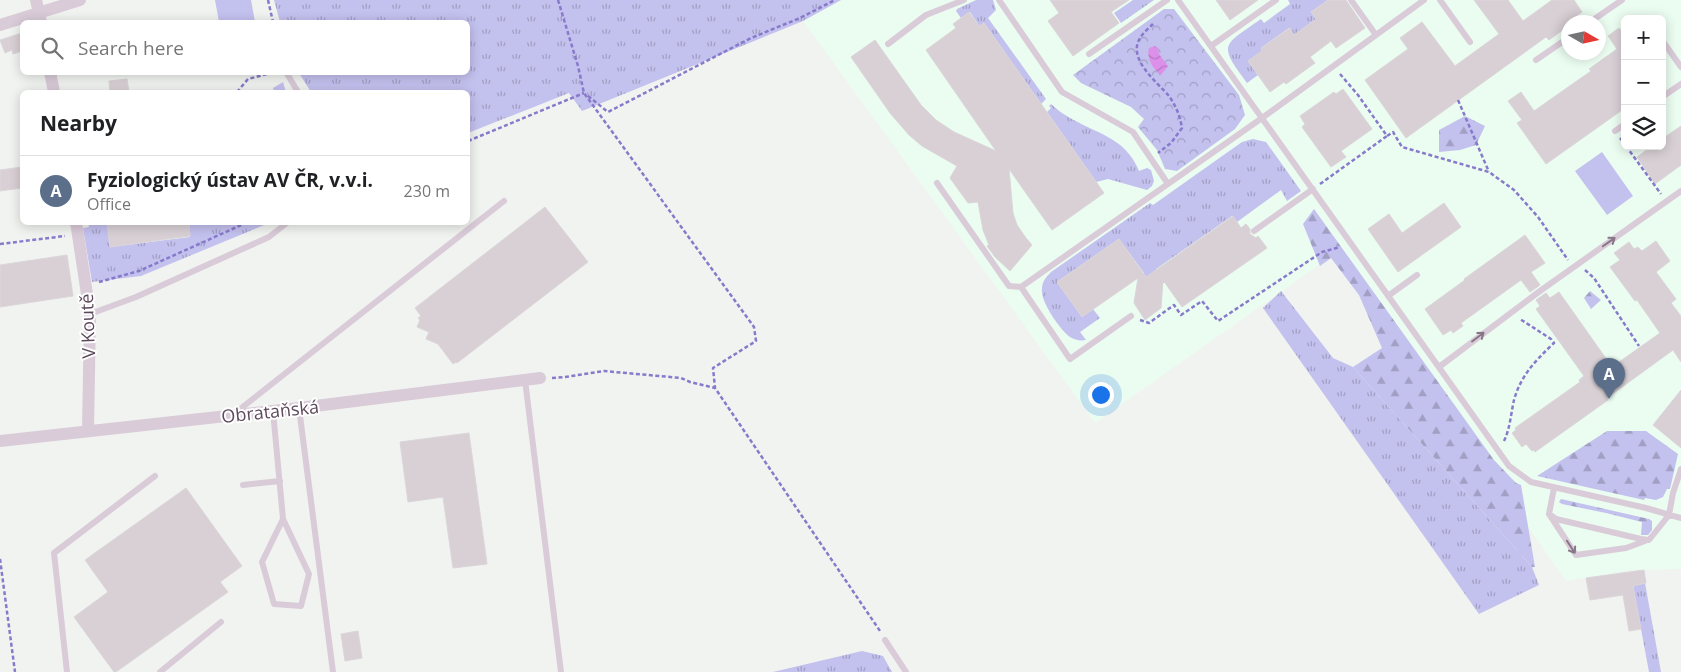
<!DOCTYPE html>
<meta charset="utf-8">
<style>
:root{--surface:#fff;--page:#f2f2f2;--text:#202124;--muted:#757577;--line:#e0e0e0;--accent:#dd21b5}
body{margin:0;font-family:"Open Sans",sans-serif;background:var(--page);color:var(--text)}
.controls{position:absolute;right:15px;top:15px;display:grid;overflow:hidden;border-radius:8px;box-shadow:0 2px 12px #0003}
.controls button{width:45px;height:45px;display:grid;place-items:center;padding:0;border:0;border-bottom:1px solid var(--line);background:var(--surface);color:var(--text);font:25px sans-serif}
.compass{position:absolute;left:1561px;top:15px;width:45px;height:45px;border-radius:50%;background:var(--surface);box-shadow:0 2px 12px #0003;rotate:99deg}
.you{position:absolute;left:1100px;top:394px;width:18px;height:18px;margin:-12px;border:4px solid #fff;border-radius:50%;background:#1a73e8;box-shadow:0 0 0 8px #1a73e833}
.badge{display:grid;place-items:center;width:32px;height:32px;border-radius:50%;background:var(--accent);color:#fff;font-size:16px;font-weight:700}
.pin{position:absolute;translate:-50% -41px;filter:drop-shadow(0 1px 2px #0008)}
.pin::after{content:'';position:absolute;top:26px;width:18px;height:15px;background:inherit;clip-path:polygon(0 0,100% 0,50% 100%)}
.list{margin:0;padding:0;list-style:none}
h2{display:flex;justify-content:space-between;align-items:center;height:65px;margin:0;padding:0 20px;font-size:21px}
h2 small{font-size:16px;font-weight:400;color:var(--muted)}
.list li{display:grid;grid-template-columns:32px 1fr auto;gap:15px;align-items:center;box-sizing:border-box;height:70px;padding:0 20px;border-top:1px solid var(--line)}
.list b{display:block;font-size:19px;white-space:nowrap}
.list p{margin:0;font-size:16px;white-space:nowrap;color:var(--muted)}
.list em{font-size:16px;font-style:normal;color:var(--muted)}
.icon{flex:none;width:28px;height:28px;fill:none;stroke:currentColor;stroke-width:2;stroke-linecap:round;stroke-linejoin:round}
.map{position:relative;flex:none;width:1681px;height:672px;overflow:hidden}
.search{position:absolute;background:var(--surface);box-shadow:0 2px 12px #0003;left:20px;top:20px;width:450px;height:55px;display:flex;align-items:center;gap:12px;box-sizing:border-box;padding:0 18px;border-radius:8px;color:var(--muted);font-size:19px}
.panel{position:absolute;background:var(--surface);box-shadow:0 2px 12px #0003;left:20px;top:90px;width:450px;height:135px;border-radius:8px}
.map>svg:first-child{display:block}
.commercial{fill:#ebfcf1;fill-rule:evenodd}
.grass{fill:url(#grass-tufts)}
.forest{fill:url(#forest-firs)}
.park{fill:url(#park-crowns)}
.garden{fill:#c3c1ee}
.water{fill:url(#water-waves)}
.building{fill:#d8d0d5;stroke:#dbd5d9}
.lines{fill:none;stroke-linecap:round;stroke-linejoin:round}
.path{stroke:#877acb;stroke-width:2.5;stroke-dasharray:4 2.5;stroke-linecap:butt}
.service{stroke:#d9cbd8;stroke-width:6}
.minor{stroke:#d9cbd8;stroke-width:12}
.oneway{stroke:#887687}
.labels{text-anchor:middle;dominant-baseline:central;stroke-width:4;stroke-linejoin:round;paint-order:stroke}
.street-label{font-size:18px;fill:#5d495b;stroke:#fff}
</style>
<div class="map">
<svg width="1681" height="672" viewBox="0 0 1681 672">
<defs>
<pattern id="grass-tufts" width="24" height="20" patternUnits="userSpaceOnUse" patternTransform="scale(1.25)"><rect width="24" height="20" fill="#c3c1ee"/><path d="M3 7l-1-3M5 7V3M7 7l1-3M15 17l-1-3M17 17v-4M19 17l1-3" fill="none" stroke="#a29fc4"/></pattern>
<pattern id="forest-firs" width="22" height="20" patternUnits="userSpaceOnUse" patternTransform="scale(1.25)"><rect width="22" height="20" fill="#c3c1ee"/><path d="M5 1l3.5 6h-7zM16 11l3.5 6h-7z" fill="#a29fc4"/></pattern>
<pattern id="park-crowns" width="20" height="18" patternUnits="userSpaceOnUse" patternTransform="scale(1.25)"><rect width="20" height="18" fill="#c3c1ee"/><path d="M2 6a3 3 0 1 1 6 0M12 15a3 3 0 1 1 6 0" fill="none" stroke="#a29fc4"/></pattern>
<pattern id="water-waves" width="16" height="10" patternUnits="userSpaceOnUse" patternTransform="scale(1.25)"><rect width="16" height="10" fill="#dc90e9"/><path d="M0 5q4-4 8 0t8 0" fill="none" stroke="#b678c0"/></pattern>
</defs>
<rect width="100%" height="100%" fill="#f1f3f0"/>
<path class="commercial" d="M 842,0 L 1681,0 L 1681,569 L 1631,570 L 1566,581 L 1336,253 L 1095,423 L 803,21 ZM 1625,19 L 1662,19 L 1662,146 L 1625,146 ZM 1568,22 L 1598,22 L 1598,52 L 1568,52 Z"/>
<path class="grass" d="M 274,0 L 841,0 L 803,21 L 582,111 L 569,93 L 468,133 L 468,92 L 311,92 L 299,73 L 468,72 L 468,22 L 280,22 Z
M 976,0 L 993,0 L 996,10 L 988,18 L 1046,99 L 1041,104 L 984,23 L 970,32 L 978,24 L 970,12 L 961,18 L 956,11 L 957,9 Z
M 1133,0 L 1154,0 L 1121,23 L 1114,13 Z
M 1288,0 L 1328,0 L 1311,12 L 1316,19 L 1294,35 L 1289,28 L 1261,48 L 1262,51 L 1248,61 L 1258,75 L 1247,83 C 1217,43 1223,46 1261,19 L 1264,23 L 1290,4 Z
M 283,82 L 286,92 L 274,92 L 273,88 Z
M 1051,104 C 1056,108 1061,113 1067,116 C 1095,134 1125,136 1139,171 L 1147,168 L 1151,170 L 1154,181 L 1152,186 L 1147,190 L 1108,179 L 1096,182 L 1047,112 L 1051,108 L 1049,106 Z
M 1253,139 L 1266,142 L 1301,191 L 1287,201 L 1281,190 L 1237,222 L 1232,216 L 1156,269 L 1165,282 L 1152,290 L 1139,277 L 1144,273 L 1119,239 L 1057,282 L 1082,317 L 1093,309 L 1100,318 L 1080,332 L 1086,340 C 1080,341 1075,340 1070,337 C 1060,330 1040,301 1042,289 C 1042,282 1046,277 1051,272 L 1150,203 L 1153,205 L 1242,142 Z
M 88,223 L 107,223 L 110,247 L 190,237 L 189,223 L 269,223 L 141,276 L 92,282 L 83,228 L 89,227 Z
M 1281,291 L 1333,358 L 1353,367 L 1532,567 L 1539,585 L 1479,614 L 1263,308 Z
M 1645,583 L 1661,672 L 1649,672 L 1633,586 Z
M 862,651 L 883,656 L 892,672 L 773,672 Z"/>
<path class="forest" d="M 1465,116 L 1485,126 L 1476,145 L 1460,150 L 1439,152 L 1439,130 Z
M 1314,209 L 1494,460 L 1516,483 L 1521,485 L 1535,567 L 1532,567 L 1353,367 L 1382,348 L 1359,295 L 1331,258 L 1320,266 L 1303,224 Z
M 1590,291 L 1601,300 L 1591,309 L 1584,298 Z
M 1607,431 L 1646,431 L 1678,454 L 1670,489 L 1667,489 L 1663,497 L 1656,500 L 1645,498 L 1644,500 L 1537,476 Z
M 1561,499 L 1649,519 L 1652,521 L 1652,530 L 1648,535 L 1641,535 L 1642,522 L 1606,513 L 1562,504 L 1559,502 Z"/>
<path class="park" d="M 1164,9 L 1174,9 L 1239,95 L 1245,115 L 1235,129 L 1177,171 L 1165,169 L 1157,150 L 1138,127 L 1144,119 L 1131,107 L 1081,83 L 1073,75 Z"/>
<path class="garden" d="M 215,0 L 251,0 L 255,22 L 219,22 Z
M 1602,152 L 1633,196 L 1607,215 L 1575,171 Z"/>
<path class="water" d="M 1155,46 L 1158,48 L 1159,54 L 1168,66 L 1161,75 C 1153,69 1146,58 1149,48 Z"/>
<path class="building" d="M 1050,0 L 1129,0 L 1111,12 L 1119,23 L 1073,56 L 1048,21 L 1059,13 Z
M 1216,0 L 1258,0 L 1230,20 Z
M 1328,0 L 1346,0 L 1365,28 L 1336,48 L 1331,41 L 1310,57 L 1315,63 L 1286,84 L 1284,82 L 1270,92 L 1248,61 L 1262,51 L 1261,48 L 1290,28 L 1294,35 L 1316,19 L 1311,12 Z
M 1474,0 L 1508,0 L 1523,21 L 1552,0 L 1574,0 L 1582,12 L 1570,20 L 1572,22 L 1568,22 L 1568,26 L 1549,40 L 1546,37 L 1406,138 L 1365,80 L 1408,49 L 1400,38 L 1422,22 L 1455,66 L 1499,34 Z
M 969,12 L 979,26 L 984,23 L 1104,193 L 1052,230 L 1009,169 L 1013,213 L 1017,225 L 1026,238 L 1032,245 L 1010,271 L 995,257 L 987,246 L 989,245 L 983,230 L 978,202 L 968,203 L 950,178 L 957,166 L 922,146 L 909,135 L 890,113 L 851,57 L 875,40 L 921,105 L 936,120 L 954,132 L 996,151 L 926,50 L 956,28 L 953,24 Z
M 1619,28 L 1625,36 L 1625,108 L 1546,164 L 1517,123 L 1522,120 L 1508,101 L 1521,92 L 1534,111 L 1591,71 L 1589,69 L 1617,49 L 1608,36 Z
M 22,33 L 22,51 L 13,54 L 12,50 L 5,53 L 0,40 Z
M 127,79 L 129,92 L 110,92 L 109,81 Z
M 1343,89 L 1372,129 L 1341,151 L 1346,157 L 1331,167 L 1302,127 L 1305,124 L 1300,116 L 1334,92 L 1336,94 Z
M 1681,126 L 1681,165 L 1655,184 L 1637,157 L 1652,146 L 1662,146 L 1662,139 Z
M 22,167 L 22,188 L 0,191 L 0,170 Z
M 1444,203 L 1461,227 L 1398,272 L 1368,229 L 1389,214 L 1402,233 Z
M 545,207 L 588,262 L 457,363 L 456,362 L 453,364 L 438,344 L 426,339 L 429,332 L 417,327 L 420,320 L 418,318 L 421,316 L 415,308 Z
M 1233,216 L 1241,228 L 1246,224 L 1250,229 L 1250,234 L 1256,238 L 1258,236 L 1267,248 L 1182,307 L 1163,280 L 1161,308 L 1145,320 L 1134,303 L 1138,278 L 1082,317 L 1057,282 L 1119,239 L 1146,277 Z
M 107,222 L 189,222 L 190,236 L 110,247 Z
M 1525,235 L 1545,263 L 1531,272 L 1540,285 L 1530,292 L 1521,280 L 1461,323 L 1463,326 L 1453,333 L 1451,330 L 1443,335 L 1425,309 L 1465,280 L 1464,279 Z
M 1656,241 L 1670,261 L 1656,272 L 1676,299 L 1671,303 L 1681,316 L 1681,362 L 1673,350 L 1607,398 L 1608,400 L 1535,452 L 1534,450 L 1532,451 L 1526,444 L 1522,447 L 1512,433 L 1516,430 L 1515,428 L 1580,382 L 1579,380 L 1584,376 L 1536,309 L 1540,306 L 1536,300 L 1546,293 L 1550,298 L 1559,292 L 1612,367 L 1660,333 L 1637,300 L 1635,301 L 1610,267 L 1620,260 L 1614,253 L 1629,242 L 1634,249 L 1638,247 L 1642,251 Z
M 67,255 L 73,296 L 0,307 L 0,265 Z
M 1681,390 L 1681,448 L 1653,425 Z
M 469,433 L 487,564 L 453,568 L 443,497 L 408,502 L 400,442 Z
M 186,488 L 242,566 L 220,582 L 228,592 L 116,672 L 114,672 L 74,617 L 108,592 L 85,560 Z
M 1644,570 L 1646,583 L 1633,586 L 1641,629 L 1629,631 L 1623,595 L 1590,600 L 1586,578 Z
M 358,631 L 362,658 L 345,661 L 341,634 Z"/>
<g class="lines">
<path class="path" d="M 268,0 L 273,22
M 558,0 L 578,66 L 584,93 L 754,327 L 756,341 L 713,368 L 715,388
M 1153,24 C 1149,28 1143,33 1140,38 C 1127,59 1157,82 1169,96 C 1176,106 1180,116 1182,128 L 1171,143 L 1158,153
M 1340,74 L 1358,95 L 1387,136 L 1393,132 L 1402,147 L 1489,172 L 1514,190 L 1538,217 L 1568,260
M 237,92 L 248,79 L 275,72
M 588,96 L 608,112 L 751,38 L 800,18 L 835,0
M 1458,100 L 1489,172
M 1620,138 L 1625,144
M 468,141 L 584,93
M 1626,146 L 1661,194
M 1320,184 L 1387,136
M 0,244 L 65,236
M 1585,270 L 1594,278 L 1639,346
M 99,282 L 139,271 L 248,222
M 1140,320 L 1149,323 L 1174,305 L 1181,315 L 1202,301 L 1218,321 L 1322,252 L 1340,247
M 552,378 L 565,377 L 604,371 L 681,378 L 690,382 L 715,388 L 880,631
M 1504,441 C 1510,429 1511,413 1514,400 C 1521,375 1536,360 1554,343 L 1551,339 L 1520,319
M 0,559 L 15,672"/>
<path class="service" d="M 999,0 L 1062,92 L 1133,132 L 1168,184
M 1178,0 L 1509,466 L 1531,482 L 1646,508 L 1681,518
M 1351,0 L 1376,35
M 1440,0 L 1470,42
M 1590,22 L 1622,0
M 1662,40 L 1681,67
M 888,44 L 926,15 L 964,0
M 1211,46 L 1276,0
M 1089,54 L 1167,0
M 1536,60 L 1568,38
M 286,72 L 298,92
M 1662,97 L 1681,84
M 1615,131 L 1625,124
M 937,183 L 1009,286 L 1021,287
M 1254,231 L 1313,189
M 1388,296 L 1417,275
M 90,314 L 136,297 L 269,237 L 288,222
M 1131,316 L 1070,359 L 1021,287 L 1262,118 L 1424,0
M 1439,367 L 1540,291 L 1681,191
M 525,380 L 561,672
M 299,408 L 333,672
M 273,411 L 283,519 L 262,562 L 274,604 L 301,606 L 309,574 L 283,519
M 235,413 L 504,201
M 243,485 L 280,481
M 1554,488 L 1549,514 L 1576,555 L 1626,548 L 1645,541
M 1549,514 L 1556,519 L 1641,539 L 1649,540 L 1669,515 L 1673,493 L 1681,469
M 885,640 L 906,672
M 67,672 L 54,553 L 155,476
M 160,672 L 221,622"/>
<path class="minor" d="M 36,0 L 41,22
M 0,25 L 80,0
M 50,72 L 54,92
M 76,222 L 90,314 L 88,430
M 0,441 L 299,408 L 540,378"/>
</g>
<defs><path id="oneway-shaft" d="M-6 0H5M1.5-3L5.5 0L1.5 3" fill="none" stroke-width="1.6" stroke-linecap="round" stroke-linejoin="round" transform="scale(1.25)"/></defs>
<g class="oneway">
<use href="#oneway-shaft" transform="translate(1609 242) rotate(-35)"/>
<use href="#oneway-shaft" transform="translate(1478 337) rotate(-37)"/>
<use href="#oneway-shaft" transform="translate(1571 547) rotate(57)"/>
</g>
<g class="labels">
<g class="street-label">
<text transform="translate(87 326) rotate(-92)">V Koutě</text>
<text transform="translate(270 411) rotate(-6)">Obrataňská</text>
</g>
</g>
</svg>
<div class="controls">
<button>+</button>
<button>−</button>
<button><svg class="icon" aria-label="layers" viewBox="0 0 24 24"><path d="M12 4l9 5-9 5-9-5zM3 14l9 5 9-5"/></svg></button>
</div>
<svg class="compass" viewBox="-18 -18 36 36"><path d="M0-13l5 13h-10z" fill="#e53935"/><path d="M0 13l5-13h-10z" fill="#757577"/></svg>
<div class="you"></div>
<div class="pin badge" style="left:1609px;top:399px;background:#5c6f8a">A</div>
<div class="search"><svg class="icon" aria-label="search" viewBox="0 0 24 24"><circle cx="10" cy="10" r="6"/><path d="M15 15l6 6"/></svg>Search here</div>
<section class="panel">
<h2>Nearby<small></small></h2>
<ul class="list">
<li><span class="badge" style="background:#5c6f8a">A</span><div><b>Fyziologický ústav AV ČR, v.v.i.</b><p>Office</p></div><em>230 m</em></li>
</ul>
</section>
</div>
